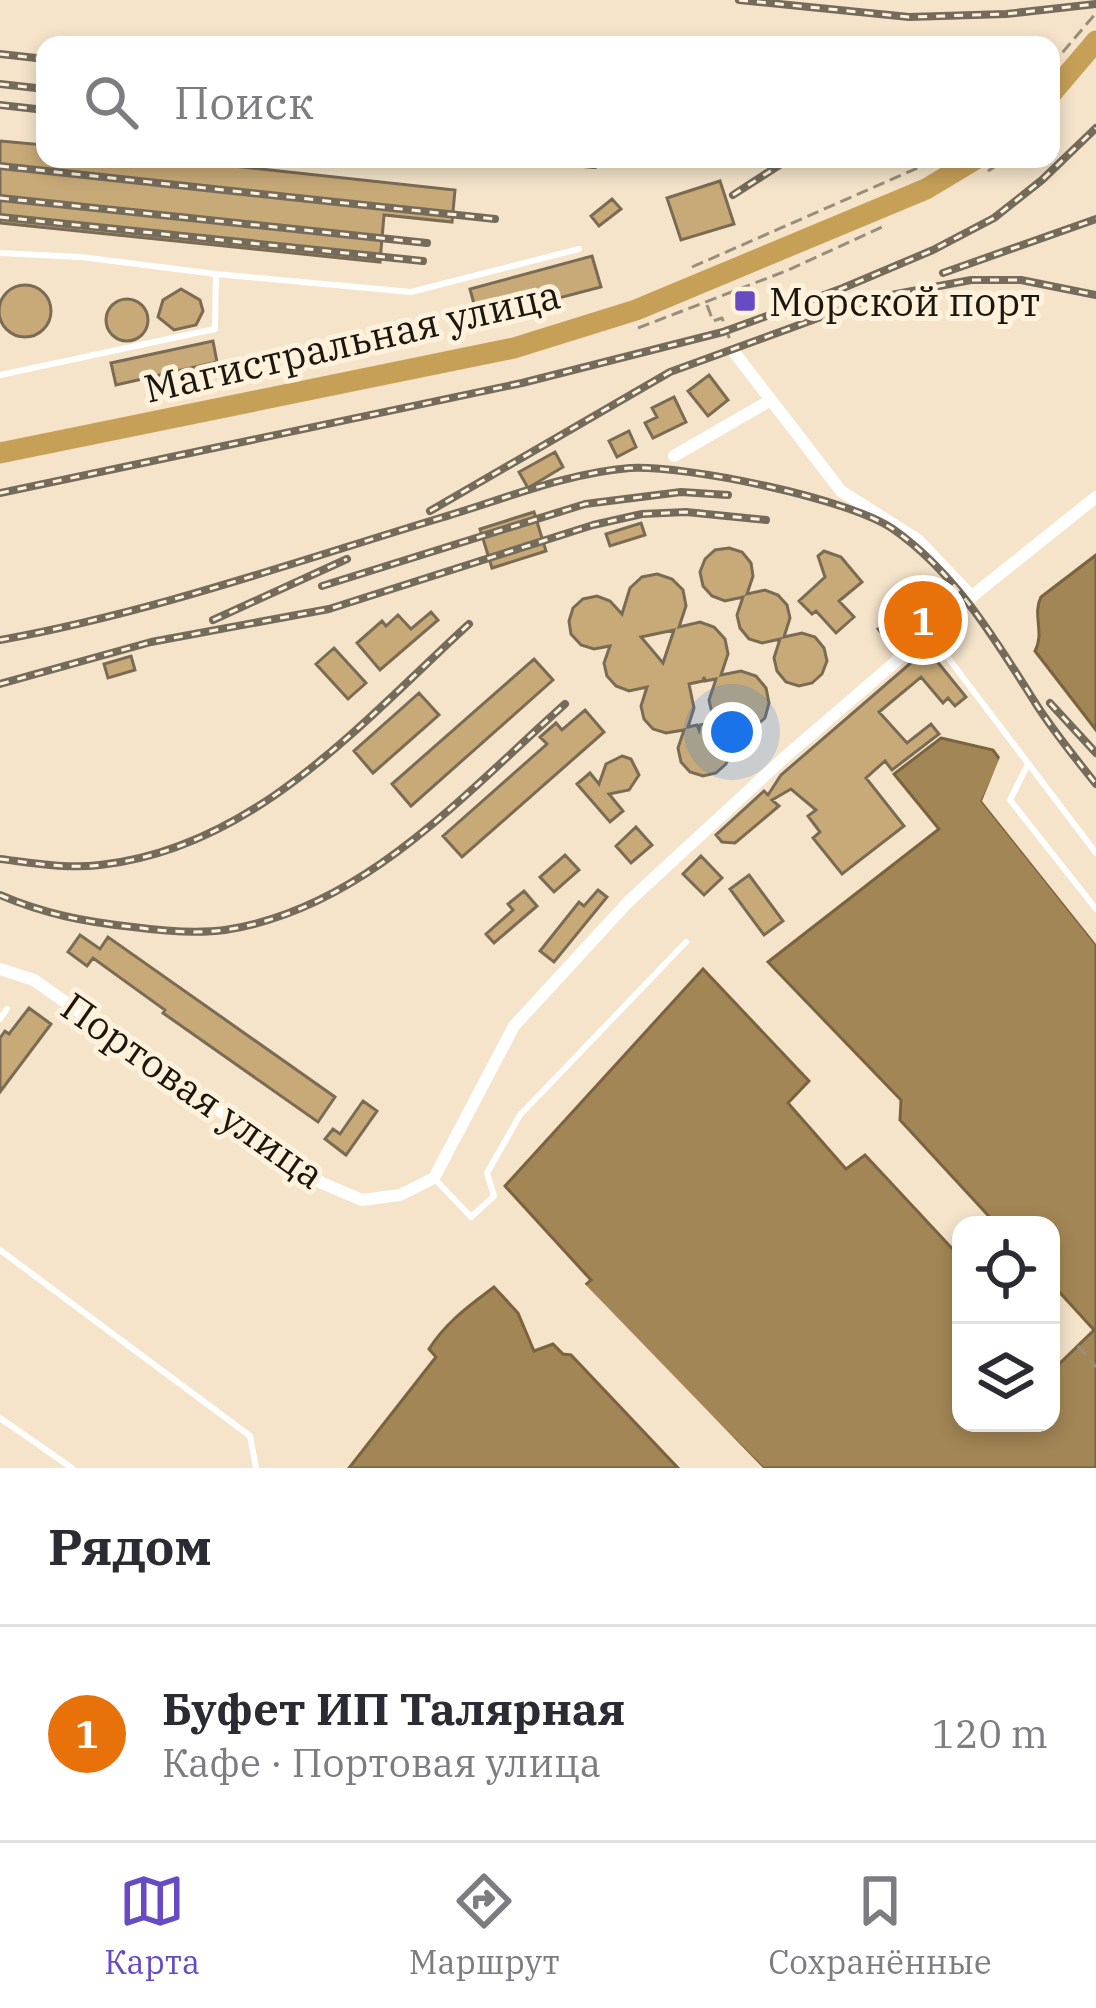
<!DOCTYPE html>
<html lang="ru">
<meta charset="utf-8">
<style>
:root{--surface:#fff;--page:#f7f7f7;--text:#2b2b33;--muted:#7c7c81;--line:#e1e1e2;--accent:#674bc4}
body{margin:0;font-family:"IBM Plex Serif",serif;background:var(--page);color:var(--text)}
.controls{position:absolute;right:36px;bottom:36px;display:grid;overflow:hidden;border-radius:24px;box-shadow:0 6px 18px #0003}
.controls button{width:108px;height:108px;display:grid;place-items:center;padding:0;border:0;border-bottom:3px solid var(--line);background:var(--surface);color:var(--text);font:60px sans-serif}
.you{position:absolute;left:732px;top:732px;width:42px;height:42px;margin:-30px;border:9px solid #fff;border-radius:50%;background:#1a73e8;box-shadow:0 0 0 18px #1a73e833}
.badge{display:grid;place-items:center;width:78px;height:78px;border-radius:50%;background:var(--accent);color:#fff;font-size:39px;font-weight:700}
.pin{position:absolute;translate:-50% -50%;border:6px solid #fff;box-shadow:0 3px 12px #0006}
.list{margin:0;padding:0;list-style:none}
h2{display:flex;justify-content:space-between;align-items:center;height:156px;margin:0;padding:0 48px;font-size:51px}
h2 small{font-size:39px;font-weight:400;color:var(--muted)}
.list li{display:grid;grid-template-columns:78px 1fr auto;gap:36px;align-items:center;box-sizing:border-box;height:216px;padding:0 48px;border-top:3px solid var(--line)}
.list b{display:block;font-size:45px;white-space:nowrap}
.list p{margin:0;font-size:39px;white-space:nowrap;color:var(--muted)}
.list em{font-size:39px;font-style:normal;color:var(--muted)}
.icon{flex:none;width:66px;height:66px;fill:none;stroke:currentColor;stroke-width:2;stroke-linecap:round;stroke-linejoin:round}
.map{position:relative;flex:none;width:1096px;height:1468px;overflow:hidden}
.search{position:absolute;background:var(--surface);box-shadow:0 6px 18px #0003;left:36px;right:36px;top:36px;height:132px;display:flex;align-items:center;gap:30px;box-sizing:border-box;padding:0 42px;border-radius:24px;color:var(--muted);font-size:45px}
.sheet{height:372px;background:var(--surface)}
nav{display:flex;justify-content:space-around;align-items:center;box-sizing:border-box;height:168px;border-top:3px solid var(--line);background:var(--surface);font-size:33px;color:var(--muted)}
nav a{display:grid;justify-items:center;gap:6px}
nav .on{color:var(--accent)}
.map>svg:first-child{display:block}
.water{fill:#a38655;stroke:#7a643f;stroke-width:3}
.pier{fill:#f5e4ca}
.building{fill:#c8aa78;stroke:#7a6b54;stroke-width:3;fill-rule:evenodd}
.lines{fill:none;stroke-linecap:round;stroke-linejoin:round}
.path{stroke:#9a8e7b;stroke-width:3;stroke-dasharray:12 6;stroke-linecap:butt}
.service{stroke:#fff;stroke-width:6}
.minor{stroke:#fff;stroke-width:12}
.trunk{stroke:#c7a058;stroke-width:21}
.rail-casing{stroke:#756b5b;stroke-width:8}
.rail{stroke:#fff2dd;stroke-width:3;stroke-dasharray:9;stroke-linecap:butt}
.poi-dot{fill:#674bc4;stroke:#fff2dd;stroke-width:4.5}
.labels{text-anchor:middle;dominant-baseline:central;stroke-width:10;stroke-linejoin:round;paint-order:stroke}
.poi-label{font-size:39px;fill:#1c160d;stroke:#fff2dd;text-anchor:start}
.street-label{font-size:39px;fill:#1c160d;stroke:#fff2dd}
</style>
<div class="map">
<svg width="1096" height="1468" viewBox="0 0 1096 1468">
<rect width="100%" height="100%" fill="#f5e4ca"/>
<path class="water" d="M 1096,555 L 1096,730 L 1035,651 C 1045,633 1032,615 1041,597 Z
M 941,738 L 993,750 L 1001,761 L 982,801 L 1096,944 L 1096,1468 L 763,1468 L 582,1288 L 591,1280 L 505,1186 L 703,969 L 809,1081 L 788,1103 L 846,1169 L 865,1155 L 961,1258 L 961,1423 L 1051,1423 L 1051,1354 L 1060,1363 L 1094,1330 L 1051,1283 L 1051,1225 L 997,1225 L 900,1120 L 901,1100 L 768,962 L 939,829 L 894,774 Z
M 494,1287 L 518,1313 L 534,1351 L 553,1344 L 563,1354 L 571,1355 L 678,1468 L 349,1468 L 436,1357 L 429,1349 C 447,1321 469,1306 494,1287 Z"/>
<path class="pier" d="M 1002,752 L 1006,762 L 1000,784 L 989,801 L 1096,934 L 1096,944 L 982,801 Z
M 582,1281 L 763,1468 L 755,1468 L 654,1364 L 635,1361 L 577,1292 Z"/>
<path class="building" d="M 0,141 L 45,145 L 45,159 L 169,159 L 455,190 L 452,222 L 384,215 L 380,262 L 0,223 Z
M 720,181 L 734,224 L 681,240 L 667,198 Z
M 612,199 L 621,209 L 599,226 L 591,216 Z
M 592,256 L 601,287 L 478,319 L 470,289 Z
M-1 311a26 26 0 1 1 52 0a26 26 0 1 1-52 0Z
M 181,289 L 200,300 L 203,311 L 196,325 L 174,330 L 158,317 L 163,300 Z
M106 320a21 21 0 1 1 42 0a21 21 0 1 1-42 0Z
M 213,341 L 217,362 L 116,385 L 111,363 Z
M 709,375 L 728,400 L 708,416 L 688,391 Z
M 674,397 L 686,422 L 653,438 L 645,423 L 657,417 L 652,408 Z
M 629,431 L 636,447 L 617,457 L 609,441 Z
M 555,452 L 563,467 L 528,488 L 519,472 Z
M 534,512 L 546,551 L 492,568 L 480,529 Z
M 641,523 L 645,535 L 610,546 L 606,534 Z
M 729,548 L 742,552 L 751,563 L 753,576 L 747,594 L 765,590 L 778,595 L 787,605 L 790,618 L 784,637 L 802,633 L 815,637 L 824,648 L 827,661 L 822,674 L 812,683 L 799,686 L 786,682 L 777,671 L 774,658 L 780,639 L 762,643 L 749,639 L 740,628 L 737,615 L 743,597 L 725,601 L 712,596 L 703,586 L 700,572 L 705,559 L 715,550 Z
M 824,551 L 841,557 L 862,582 L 839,601 L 854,617 L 836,633 L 816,611 L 812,614 L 799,601 L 825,577 L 818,556 Z
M 657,574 L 672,579 L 683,590 L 686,606 L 679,627 L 700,622 L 714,627 L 725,639 L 728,654 L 721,675 L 741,671 L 756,676 L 766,688 L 769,703 L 765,718 L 753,728 L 727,734 L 731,751 L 726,764 L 716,773 L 703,776 L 690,772 L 681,762 L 678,748 L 684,730 L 666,733 L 653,729 L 644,719 L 641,706 L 647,687 L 629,691 L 616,686 L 607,676 L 604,663 L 610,646 L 594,649 L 581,645 L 571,634 L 569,621 L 573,608 L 583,599 L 597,596 L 610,601 L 622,614 L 630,588 L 642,577 ZM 674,630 L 663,663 L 641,637 ZM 704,677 L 705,681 L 716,679 L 709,700 L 714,722 L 700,725 L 699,730 L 697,725 L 688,727 L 694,708 L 689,684 L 703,681 Z
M 921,577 L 929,587 L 905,606 L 897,595 Z
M 431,612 L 438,620 L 380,670 L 357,643 L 382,621 L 386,626 L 398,615 L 411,629 Z
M 892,618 L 904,631 L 890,643 L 878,629 Z
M 334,648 L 366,683 L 348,699 L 316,664 Z
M 927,649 L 966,697 L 955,706 L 948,698 L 943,703 L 921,677 L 879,712 L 907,743 L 931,724 L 939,734 L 892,770 L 885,761 L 866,778 L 904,826 L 842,874 L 813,838 L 820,832 L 808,816 L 816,810 L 791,789 L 772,800 L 779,806 L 735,843 L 722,842 L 716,835 L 764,791 L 768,795 L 781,775 Z
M 131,656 L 135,670 L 108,678 L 104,664 Z
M 534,659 L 553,680 L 411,806 L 392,784 Z
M 419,693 L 439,715 L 373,773 L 354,751 Z
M 585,710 L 604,732 L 462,857 L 443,836 L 547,744 L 540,737 L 556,723 L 562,730 Z
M 622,756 L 631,759 L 639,775 L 629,790 L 609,794 L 623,811 L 610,822 L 577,784 L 590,773 L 599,784 L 606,764 Z
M 636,827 L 652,845 L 631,863 L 616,846 Z
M 565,855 L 579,870 L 554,892 L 540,877 Z
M 701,856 L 722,878 L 704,895 L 683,874 Z
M 749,875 L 783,921 L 764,935 L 730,889 Z
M 598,890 L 607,897 L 554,962 L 540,951 L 579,902 L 584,906 Z
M 524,891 L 537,906 L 494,943 L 486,934 L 513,910 L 508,904 Z
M 80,935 L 100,949 L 108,937 L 335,1097 L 318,1122 L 163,1013 L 165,1010 L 93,958 L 87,966 L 68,952 Z
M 29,1008 L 51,1024 L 0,1092 L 0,1038 L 5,1031 L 9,1034 Z
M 363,1101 L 377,1111 L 346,1155 L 325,1139 L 333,1129 L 340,1134 Z"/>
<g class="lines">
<path class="path" d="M 1051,66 L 1096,13
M 988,171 L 1007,159
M 692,267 L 938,159
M 707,305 L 713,321 L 722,318 L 730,340
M 638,328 L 786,271 L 884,226
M 1078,1346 L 1096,1367"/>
<path class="service" d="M 0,253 L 81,257 L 216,274 L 411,292 L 579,249
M 0,375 L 215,329 L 216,274
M 930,634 L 1096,853
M 1027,766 L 1010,800 L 1096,909
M 0,1019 L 7,1009
M 434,1178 L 471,1217 L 494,1196 L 487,1173 L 520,1115 L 686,942
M 0,1250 L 250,1436 L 256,1468
M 0,1418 L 72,1468"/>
<path class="minor" d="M 734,352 L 841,491 L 918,540 L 972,597
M 674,456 L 771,400
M 0,969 L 34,980 L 322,1183 L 362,1200 L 400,1195 L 434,1178 L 514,1026 L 629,901 L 785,757 L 966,601 L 1096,497"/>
<path class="trunk" d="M 1051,94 L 1096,41
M 0,453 L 514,348 L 636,310 L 926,189 L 976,159"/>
<g class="rail-casing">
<path id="rail" d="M 739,0 L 909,17 L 1006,14 L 1096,4
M 0,54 L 45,59
M 0,84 L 45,89
M 0,105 L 45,110
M 531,159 L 594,165 L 561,159
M 0,166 L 495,219
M 733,195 L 789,159
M 0,198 L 427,243
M 0,217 L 423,261
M 943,273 L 1096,219
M 0,493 L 522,383 L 723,332 L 843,288 L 933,250 L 994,218 L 1042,180 L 1096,128
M 430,511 L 670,372 L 870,299 L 971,280 L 1021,280 L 1096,295
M 322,586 L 585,504 L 681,492 L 728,495
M 213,620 L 347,559
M 0,640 C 149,613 292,563 437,519 C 499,501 565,473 630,468 C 685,465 848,498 893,529 C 956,573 996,641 1036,704 C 1054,732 1075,758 1096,784
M 0,684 L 151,642 L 329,609 L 593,525 L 642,514 L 686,512 L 766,520
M 1050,703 L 1096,753
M 0,859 C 33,863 67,869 100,865 C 255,848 362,722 469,624
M 0,895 C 44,914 86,922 133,927 C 163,931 195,934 225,930 C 364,909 465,793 565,704"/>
</g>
<use href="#rail" class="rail"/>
</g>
<rect class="poi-dot" x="733" y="289" width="24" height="24" rx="6"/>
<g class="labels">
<g class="poi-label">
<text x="769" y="301">Морской порт</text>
</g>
<g class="street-label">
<text transform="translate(352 341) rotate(-13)">Магистральная улица</text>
<text transform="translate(193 1090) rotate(35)">Портовая улица</text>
</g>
</g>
</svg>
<div class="controls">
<button><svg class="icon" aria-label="locate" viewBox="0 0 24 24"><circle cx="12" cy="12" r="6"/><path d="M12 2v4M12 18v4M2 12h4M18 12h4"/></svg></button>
<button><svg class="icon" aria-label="layers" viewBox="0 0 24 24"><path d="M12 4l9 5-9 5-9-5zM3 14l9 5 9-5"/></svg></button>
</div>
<div class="you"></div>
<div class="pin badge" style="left:923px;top:620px;background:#e8710a">1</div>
<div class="search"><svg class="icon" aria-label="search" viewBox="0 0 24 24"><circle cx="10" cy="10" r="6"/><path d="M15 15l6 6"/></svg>Поиск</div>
</div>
<section class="sheet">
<h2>Рядом<small></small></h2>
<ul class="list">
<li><span class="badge" style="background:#e8710a">1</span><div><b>Буфет ИП Талярная</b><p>Кафе · Портовая улица</p></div><em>120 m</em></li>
</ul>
</section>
<nav>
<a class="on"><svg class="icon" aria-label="map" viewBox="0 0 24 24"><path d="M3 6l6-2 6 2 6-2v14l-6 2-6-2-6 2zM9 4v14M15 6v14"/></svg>Карта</a>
<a><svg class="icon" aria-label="directions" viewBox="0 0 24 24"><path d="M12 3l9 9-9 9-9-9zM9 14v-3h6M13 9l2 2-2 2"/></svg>Маршрут</a>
<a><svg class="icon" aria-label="saved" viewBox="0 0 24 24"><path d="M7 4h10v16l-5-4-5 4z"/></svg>Сохранённые</a>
</nav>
